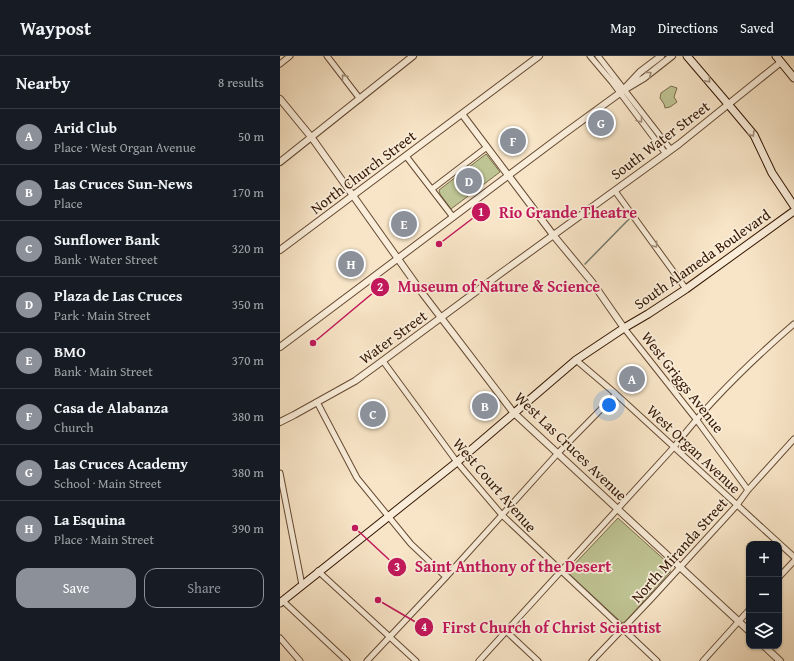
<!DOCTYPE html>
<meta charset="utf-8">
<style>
:root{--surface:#171b24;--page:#20242c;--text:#f1f3f6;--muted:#9ea1a6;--line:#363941;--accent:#8c9099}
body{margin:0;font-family:"Gentium Book Plus",serif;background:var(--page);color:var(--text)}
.controls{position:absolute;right:12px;bottom:12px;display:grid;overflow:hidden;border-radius:8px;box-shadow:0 1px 3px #0004}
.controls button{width:36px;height:36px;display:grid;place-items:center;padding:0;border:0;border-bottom:1px solid var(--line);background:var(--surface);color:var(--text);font:20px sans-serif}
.you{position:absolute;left:329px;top:349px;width:14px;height:14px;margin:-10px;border:3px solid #fff;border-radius:50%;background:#1a73e8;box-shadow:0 0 0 6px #1a73e833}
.badge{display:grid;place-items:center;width:26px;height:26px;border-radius:50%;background:var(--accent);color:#fff;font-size:13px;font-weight:700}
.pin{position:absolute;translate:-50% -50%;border:2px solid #fff;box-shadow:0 1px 4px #0006}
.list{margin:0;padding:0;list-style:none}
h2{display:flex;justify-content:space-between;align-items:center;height:52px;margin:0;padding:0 16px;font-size:17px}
h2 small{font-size:13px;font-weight:400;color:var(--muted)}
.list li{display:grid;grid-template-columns:26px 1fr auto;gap:12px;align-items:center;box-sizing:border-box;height:56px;padding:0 16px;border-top:1px solid var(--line)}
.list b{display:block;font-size:15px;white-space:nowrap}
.list p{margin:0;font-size:13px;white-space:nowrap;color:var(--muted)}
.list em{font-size:13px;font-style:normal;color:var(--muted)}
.actions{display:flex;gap:8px;padding:12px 16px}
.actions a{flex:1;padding:9px 0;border:1px solid var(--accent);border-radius:12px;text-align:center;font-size:14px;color:var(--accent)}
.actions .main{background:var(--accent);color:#fff}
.icon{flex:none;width:22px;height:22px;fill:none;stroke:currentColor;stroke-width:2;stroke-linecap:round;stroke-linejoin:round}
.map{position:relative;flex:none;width:514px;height:605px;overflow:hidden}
header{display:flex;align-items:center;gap:24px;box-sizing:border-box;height:56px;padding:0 20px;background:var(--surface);border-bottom:1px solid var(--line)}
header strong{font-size:19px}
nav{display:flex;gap:22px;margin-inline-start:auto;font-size:14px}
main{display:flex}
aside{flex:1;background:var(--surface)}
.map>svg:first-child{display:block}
.green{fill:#bfc494;stroke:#7a6d4b}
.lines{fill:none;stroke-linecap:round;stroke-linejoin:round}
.stream{stroke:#737b6d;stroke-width:1.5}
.minor-casing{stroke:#654a33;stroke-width:7}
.tertiary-casing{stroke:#654a33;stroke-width:8}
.secondary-casing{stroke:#341602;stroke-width:9}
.minor{stroke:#faeedb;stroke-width:5}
.tertiary{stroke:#faeedb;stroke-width:6}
.secondary{stroke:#faeedb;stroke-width:7}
.oneway{stroke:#a18d79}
.labels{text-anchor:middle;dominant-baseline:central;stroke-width:3.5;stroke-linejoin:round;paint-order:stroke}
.street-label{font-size:15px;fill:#341602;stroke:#faeedb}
.leader{fill:none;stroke:#c2185b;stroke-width:1.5}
.callout-dot{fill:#c2185b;stroke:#faeedb;stroke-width:1.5}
.mark-label{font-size:12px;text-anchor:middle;font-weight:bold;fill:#fff}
.callout-label{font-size:16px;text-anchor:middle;font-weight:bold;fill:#c2185b;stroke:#faeedb;stroke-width:3.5;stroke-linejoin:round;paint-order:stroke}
</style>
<header>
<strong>Waypost</strong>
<nav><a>Map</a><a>Directions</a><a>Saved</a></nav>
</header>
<main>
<aside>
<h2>Nearby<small>8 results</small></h2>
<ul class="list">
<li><span class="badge">A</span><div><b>Arid Club</b><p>Place · West Organ Avenue</p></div><em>50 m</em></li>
<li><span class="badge">B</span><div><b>Las Cruces Sun-News</b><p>Place</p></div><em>170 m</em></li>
<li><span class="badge">C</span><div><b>Sunflower Bank</b><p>Bank · Water Street</p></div><em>320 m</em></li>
<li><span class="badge">D</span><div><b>Plaza de Las Cruces</b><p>Park · Main Street</p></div><em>350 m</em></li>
<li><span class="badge">E</span><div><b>BMO</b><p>Bank · Main Street</p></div><em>370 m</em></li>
<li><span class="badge">F</span><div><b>Casa de Alabanza</b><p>Church</p></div><em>380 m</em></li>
<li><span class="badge">G</span><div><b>Las Cruces Academy</b><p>School · Main Street</p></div><em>380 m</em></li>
<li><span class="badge">H</span><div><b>La Esquina</b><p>Place · Main Street</p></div><em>390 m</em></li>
</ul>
<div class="actions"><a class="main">Save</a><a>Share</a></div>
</aside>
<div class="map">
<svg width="514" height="605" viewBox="0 0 514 605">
<rect width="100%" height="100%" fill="#f8e5c7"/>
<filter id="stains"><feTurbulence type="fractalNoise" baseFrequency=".005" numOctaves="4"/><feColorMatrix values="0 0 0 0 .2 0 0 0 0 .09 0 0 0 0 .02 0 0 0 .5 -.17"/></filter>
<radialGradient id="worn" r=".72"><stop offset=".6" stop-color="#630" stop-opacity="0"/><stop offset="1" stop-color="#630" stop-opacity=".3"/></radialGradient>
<path class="green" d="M 391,30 L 397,32 L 394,41 L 397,46 L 390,51 L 385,52 L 384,48 L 380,42 L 381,37 Z
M 206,98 L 220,116 L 171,153 L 160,138 L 159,134 Z
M 338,462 L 389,508 L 391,512 L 390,516 L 344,567 L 341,566 L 287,516 Z"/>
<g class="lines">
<path class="stream" d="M 305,208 L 349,163"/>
<g class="minor-casing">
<path id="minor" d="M 47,0 L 80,43
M 310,0 L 332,26 L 386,98
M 318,0 L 391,94
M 0,8 L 10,0
M 126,100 L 173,161
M 152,133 L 207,91
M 335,135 L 406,233
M 344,272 L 416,363 L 468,434
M 296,304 L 336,338 L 514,501
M 103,305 L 177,406 L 222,459 L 377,605
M 37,346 L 77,422 L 131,488 L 166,521
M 0,417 L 22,529
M 38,515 L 136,605
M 499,521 L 514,505
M 3,545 L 67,605
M 226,575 L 258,605
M 0,582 L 20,605
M 87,605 L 166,521 L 278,397 L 336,338
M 199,605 L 394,391 C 429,346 471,305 514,268
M 312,605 L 371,543 L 457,449 L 468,434 L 514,383
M 423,605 L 469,554"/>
</g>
<g class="tertiary-casing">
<path id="tertiary" d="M 345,32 L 360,16 L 381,0
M 0,43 L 32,82 L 143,238 L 233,356 L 469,575
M 182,58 L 274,180 L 312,226 L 344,272
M 0,106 L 133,0
M 0,194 L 259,0
M 0,291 L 285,77 L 344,34 L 364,22 L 392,0
M 0,366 L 14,359 L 75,325 L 97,309 L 217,220 L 399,88 L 501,6
M 484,590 L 500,605"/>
</g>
<g class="secondary-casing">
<path id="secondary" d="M 407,0 L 448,48 L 474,79 L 492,117 L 514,150
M 496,0 L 514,22
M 0,547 L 177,406 L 296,304 L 344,272 L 368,258 L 406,233 L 514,155"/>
</g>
<use href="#minor" class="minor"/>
<use href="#tertiary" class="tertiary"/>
<use href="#secondary" class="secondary"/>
</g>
<defs><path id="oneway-chevron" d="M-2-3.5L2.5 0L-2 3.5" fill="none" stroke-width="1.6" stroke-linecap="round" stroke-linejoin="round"/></defs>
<g class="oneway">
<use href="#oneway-chevron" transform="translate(369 18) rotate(-37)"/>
<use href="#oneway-chevron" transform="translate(64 21) rotate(-128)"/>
<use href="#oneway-chevron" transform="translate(428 24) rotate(49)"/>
<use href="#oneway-chevron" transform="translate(360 64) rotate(53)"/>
<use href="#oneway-chevron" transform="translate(472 78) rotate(58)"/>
<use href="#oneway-chevron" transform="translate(375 189) rotate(54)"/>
</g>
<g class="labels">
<g class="street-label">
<text transform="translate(380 84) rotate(-37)">South Water Street</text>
<text transform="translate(83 116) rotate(-37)">North Church Street</text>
<text transform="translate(422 203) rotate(-35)">South Alameda Boulevard</text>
<text transform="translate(113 281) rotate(-36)">Water Street</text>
<text transform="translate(403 326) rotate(52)">West Griggs Avenue</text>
<text transform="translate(291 390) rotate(44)">West Las Cruces Avenue</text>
<text transform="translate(414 393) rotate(43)">West Organ Avenue</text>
<text transform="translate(215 429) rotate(49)">West Court Avenue</text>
<text transform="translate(399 494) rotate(-48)">North Miranda Street</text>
</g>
</g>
<path class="leader" d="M159 188L201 156M33 287L100 231M75 472L117 511M98 544L144 571"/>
<g class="callout-dot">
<circle cx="159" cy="188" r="4"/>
<circle cx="33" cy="287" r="4"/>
<circle cx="75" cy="472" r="4"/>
<circle cx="98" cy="544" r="4"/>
<circle cx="201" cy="156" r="10"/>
<circle cx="100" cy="231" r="10"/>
<circle cx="117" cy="511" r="10"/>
<circle cx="144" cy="571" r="10"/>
</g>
<g class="mark-label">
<text x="201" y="160">1</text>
<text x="100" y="235">2</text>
<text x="117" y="515">3</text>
<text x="144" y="575">4</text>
</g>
<g class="callout-label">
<text x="288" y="162">Rio Grande Theatre</text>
<text x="219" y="236">Museum of Nature &amp; Science</text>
<text x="233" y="516">Saint Anthony of the Desert</text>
<text x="272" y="577">First Church of Christ Scientist</text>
</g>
<rect width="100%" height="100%" filter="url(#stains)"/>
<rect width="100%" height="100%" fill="url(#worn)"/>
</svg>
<div class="controls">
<button>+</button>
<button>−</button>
<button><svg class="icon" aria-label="layers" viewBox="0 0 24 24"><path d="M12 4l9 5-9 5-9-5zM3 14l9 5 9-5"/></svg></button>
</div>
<div class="you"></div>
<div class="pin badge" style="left:352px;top:323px">A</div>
<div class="pin badge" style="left:205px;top:350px">B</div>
<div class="pin badge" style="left:93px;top:358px">C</div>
<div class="pin badge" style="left:189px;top:125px">D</div>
<div class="pin badge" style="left:124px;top:168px">E</div>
<div class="pin badge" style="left:233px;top:85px">F</div>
<div class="pin badge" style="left:321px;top:67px">G</div>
<div class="pin badge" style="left:71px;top:208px">H</div>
</div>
</main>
